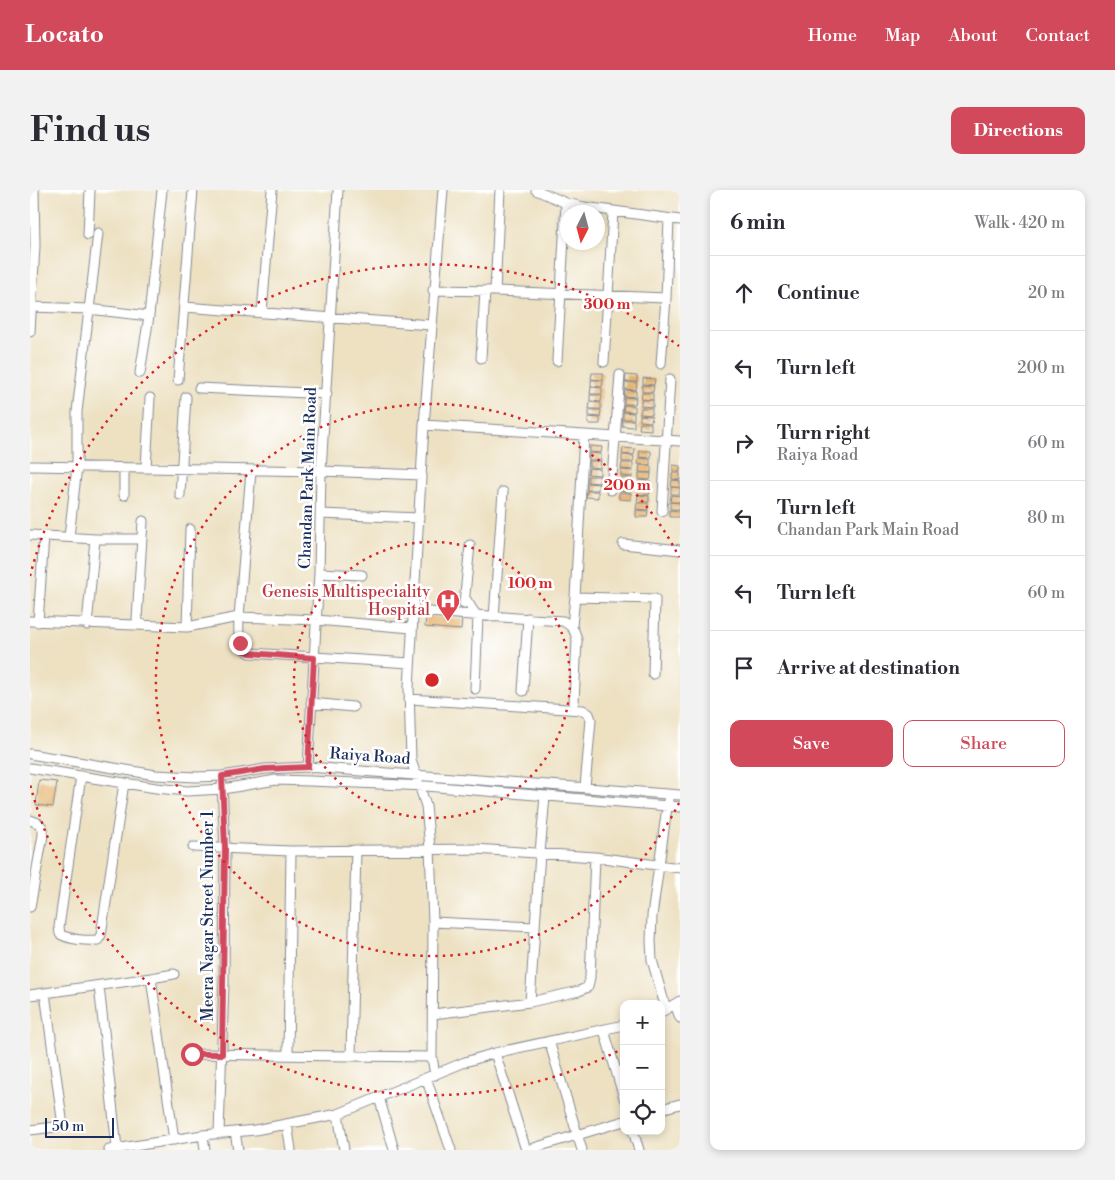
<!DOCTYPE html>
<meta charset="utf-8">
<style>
:root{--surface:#fff;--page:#f2f2f3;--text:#2b2b33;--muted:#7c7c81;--line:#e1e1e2;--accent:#d1495b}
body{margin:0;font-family:"Libre Bodoni",serif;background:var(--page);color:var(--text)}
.controls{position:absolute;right:15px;bottom:15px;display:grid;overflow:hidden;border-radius:10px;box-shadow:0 2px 8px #0003}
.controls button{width:45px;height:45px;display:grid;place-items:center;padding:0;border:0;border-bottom:1px solid var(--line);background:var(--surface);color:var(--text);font:25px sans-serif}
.compass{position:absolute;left:530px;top:15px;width:45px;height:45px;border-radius:50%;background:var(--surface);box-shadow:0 2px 8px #0003;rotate:186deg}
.scale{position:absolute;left:15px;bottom:12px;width:69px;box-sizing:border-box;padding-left:5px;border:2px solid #1b2f5e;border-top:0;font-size:14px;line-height:18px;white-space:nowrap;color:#1b2f5e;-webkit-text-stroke:4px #fff;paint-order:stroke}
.stop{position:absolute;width:15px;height:15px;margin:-11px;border:4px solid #d1495b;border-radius:50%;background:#fff}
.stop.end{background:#d1495b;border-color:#fff;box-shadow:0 1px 5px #0008}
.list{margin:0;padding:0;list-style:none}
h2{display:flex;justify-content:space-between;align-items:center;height:65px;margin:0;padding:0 20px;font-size:21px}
h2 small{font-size:16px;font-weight:400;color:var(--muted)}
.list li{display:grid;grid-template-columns:32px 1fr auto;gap:15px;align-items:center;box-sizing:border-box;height:75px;padding:0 20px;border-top:1px solid var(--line)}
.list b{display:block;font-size:19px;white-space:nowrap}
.list p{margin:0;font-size:16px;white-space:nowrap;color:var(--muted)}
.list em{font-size:16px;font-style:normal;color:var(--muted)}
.actions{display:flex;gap:10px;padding:15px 20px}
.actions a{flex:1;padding:11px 0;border:1px solid var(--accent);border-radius:10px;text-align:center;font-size:18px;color:var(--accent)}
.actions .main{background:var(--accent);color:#fff}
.icon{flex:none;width:28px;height:28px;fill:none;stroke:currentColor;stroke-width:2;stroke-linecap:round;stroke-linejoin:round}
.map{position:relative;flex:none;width:650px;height:960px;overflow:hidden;border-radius:10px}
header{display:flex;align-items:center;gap:30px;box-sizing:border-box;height:70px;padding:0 25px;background:var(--accent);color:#fff}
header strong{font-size:24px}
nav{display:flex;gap:28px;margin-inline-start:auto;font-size:18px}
.intro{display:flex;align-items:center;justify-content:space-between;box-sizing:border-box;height:120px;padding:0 30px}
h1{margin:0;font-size:35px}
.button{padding:12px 22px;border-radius:10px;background:var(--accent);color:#fff;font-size:18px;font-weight:700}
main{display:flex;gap:30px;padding:0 30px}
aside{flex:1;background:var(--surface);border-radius:10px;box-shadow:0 2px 8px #0003}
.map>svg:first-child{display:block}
.building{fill:#e5b46f}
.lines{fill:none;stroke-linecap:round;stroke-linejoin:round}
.minor-casing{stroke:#848890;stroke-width:11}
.minor{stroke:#fff;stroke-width:9}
.route{stroke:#d1495b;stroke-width:6}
.ring{fill:none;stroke:#d62828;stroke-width:2.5;stroke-dasharray:2.5 5}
.labels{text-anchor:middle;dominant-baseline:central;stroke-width:5;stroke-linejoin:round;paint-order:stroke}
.street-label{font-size:16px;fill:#1b2f5e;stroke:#fff}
.health-label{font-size:16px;fill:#be3a42;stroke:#fff;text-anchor:end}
.centre{fill:#d62828;stroke:#fff;stroke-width:2.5}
.ring-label{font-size:15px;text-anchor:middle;font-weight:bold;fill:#d62828;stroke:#fff;stroke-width:5;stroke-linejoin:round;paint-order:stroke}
</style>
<header>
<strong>Locato</strong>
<nav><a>Home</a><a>Map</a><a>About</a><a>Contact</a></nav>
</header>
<div class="intro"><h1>Find us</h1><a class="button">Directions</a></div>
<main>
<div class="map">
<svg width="650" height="960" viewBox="0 0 650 960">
<rect width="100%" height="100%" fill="#fff"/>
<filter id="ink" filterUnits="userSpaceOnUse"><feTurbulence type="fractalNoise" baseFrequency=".02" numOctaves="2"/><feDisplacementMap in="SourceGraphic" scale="10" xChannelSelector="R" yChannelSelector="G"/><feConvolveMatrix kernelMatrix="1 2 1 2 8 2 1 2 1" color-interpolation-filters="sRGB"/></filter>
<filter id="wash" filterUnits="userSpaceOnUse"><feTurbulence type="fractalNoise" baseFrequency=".0096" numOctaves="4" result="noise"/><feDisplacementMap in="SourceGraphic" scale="20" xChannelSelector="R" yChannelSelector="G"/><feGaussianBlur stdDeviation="1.12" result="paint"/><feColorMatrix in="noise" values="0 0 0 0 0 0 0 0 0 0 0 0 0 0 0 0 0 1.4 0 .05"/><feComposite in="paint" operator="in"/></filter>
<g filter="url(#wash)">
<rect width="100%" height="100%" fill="#ede1c2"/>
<g id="blocks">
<path class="building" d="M 562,183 L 573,183 L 573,190 L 561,189 Z
M 596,185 L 607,186 L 607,192 L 595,192 Z
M 613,188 L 625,189 L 624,195 L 613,194 Z
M 561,190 L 573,190 L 572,197 L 561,196 Z
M 595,192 L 607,193 L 606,200 L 595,199 Z
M 612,195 L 624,196 L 623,202 L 612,202 Z
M 561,197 L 572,198 L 572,204 L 560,204 Z
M 595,200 L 606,201 L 606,207 L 594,206 Z
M 612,203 L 623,203 L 623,210 L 611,209 Z
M 560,205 L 572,205 L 571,212 L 560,211 Z
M 594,207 L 606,208 L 605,214 L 594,214 Z
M 611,210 L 623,210 L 623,217 L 611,216 Z
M 560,212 L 571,213 L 571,219 L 559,219 Z
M 594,215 L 605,216 L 605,222 L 593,221 Z
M 611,218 L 622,218 L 622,225 L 610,224 Z
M 559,220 L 571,220 L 570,227 L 559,226 Z
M 593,222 L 604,223 L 604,229 L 593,229 Z
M 610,225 L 622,226 L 621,232 L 610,231 Z
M 558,227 L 570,228 L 570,234 L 558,234 Z
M 592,230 L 604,230 L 604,237 L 592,236 Z
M 610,233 L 621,233 L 621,240 L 609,239 Z
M 560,256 L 572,257 L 571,263 L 560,262 Z
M 593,258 L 605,259 L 604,265 L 592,264 Z
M 610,261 L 621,261 L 621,268 L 609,267 Z
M 559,263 L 571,264 L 571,270 L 559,270 Z
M 592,265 L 604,266 L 603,272 L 592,272 Z
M 609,268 L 620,269 L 620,275 L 608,274 Z
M 559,271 L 571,271 L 570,278 L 559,277 Z
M 592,273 L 603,273 L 603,280 L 591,279 Z
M 610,275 L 621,276 L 621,283 L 609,282 Z
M 643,275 L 650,276 L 650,282 L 643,282 Z
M 559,278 L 570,279 L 570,285 L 558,284 Z
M 591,280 L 603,281 L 602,287 L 591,286 Z
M 609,283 L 621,283 L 620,290 L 609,289 Z
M 642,283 L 650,283 L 650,290 L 642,289 Z
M 558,286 L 570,286 L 569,293 L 558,292 Z
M 591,288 L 602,288 L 602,295 L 590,294 Z
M 609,290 L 620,291 L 620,297 L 608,297 Z
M 642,290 L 650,291 L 650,297 L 641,297 Z
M 557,293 L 569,294 L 568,300 L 557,300 Z
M 590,295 L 602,296 L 601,302 L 590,301 Z
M 608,297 L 620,298 L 619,305 L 608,304 Z
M 641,297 L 650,298 L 650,304 L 641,304 Z
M 557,301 L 568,301 L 568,308 L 556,307 Z
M 589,303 L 601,303 L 601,310 L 589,309 Z
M 608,305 L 619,306 L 619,312 L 607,312 Z
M 641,305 L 650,306 L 650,312 L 640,312 Z
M 640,312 L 650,313 L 650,319 L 640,319 Z
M 607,313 L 618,313 L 618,320 L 606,319 Z
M 606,320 L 618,321 L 617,327 L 606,327 Z
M 639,320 L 650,321 L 650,327 L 639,327 Z
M 396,426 L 432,429 L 431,440 L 395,437 Z
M 9,590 L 27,592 L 23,617 L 6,615 Z"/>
</g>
</g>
<g filter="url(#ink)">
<use href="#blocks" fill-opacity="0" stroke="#848890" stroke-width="1"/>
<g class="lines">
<g class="minor-casing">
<path id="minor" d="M 506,0 L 536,13 L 554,17 L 650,30
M 58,45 L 60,0
M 403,100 L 465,101 L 636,108
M 465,101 L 470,0
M 1,117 L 59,119 L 119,126
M 154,117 L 401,135
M 232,123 L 242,0
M 0,142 L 5,56 L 4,0
M 451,168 L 455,101
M 527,171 L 536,13
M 574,172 L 583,22
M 631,174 L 636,108 L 639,29
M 110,183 L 119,126 L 132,0
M 148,190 L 163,0
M 169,198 L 297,204
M 394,235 L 650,251
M 0,276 L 291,281 L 392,285
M 116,278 L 120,208
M 221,281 L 209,427 L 286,430 L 382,438
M 581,300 L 590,185
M 94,305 L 94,278
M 150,305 L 156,207
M 632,321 L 640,189
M 290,324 L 389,328
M 113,331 L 107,429 L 109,433 L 114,435
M 0,345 L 65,349 L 112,349
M 39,347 L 47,277 L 47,222 L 68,43
M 593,354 L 650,360
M 289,383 L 332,385
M 545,407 L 625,409 L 623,484
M 435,408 L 444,422 L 448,426 L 445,499
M 434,414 L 440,355
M 383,421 L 533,431 C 542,436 545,440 547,450 L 544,512
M 464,427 L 473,302
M 0,431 L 157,437 L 209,427 C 209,441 206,456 220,463 L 380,473
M 8,432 L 14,346
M 57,435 L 65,349
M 542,436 L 545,407 L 554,246
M 157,437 L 160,339
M 493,501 L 498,428
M 379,509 L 553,520 L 559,524 L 561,530 L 555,597
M 281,513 L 323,517
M 0,564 L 126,585 L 166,587 L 192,586 L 235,579 L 278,577 L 650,605
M 278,577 L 289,383 L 291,281 L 308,0
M 0,578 L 126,598 L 157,601 L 193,599 L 246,590 L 280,591 L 396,596 L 650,617
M 51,586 L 29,737 L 30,744 C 40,750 57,751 68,750 L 71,745 L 94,593
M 0,630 L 8,633 L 13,638 L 13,645 L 0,717
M 163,657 L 261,661 L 445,659 L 565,667 L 650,678
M 403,732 L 505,737
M 121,788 L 144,784
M 69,796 L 87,958
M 0,805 L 121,788 L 144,950
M 500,812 L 510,663 L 515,606
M 645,814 L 650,828
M 636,819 L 622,770 L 621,751 L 622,726 L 638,610
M 633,821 L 650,811
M 403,824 L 500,812 L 549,801 L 558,797 L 560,787 L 565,667
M 574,840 L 594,908
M 519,851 L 552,960
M 465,863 L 496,960
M 162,864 L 402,867
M 258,865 L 261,661
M 321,866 L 326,660
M 405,885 L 402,867 L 403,732 L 400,658 L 396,616 L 381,570 L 379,498 L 394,235 L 413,0
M 396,888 L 421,960
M 349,907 L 364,960
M 631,919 L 650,914
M 308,924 L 314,960
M 257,934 L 261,960
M 0,940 L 33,936 L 15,803
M 603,941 L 609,960
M 205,942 L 208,960
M 189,944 L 194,792 L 195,658 L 192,594
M 173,945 L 175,960
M 79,960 L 173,945 L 225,940 L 308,924 L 435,872 L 465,863 L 594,835
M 497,960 L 594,931"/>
</g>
<use href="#minor" class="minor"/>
</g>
</g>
<g class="lines" filter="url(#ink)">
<path class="route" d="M 162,864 L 192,864 L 195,658 L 192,586 L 235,579 L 278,577 L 284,468 L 220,463 L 213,460 L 210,453"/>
</g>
<g class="ring">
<circle cx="402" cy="490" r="138"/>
<path d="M649 613A276 276 0 1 1 649 367"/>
<path d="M594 858A415 415 0 0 1 0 594M0 386A415 415 0 0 1 649 156"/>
</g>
<defs>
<g id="hospital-pin" transform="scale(1.25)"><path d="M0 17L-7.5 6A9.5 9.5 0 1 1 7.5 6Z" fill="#e0444e" stroke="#fff"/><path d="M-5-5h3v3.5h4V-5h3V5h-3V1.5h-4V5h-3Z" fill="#fff"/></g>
</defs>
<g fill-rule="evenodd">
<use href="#hospital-pin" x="418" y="411"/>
</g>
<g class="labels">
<g class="street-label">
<text transform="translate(278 288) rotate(-88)">Chandan Park Main Road</text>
<text transform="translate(340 566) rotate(4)">Raiya Road</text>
<text transform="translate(178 726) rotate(-90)">Meera Nagar Street Number 1</text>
</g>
<g class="health-label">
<text x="400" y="402">Genesis Multispeciality<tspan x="400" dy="18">Hospital</tspan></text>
</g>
</g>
<circle cx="402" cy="490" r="8" class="centre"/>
<g class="ring-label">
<text x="577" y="119">300 m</text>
<text x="597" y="300">200 m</text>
<text x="500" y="398">100 m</text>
</g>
</svg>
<div class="controls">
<button>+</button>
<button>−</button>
<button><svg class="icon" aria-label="locate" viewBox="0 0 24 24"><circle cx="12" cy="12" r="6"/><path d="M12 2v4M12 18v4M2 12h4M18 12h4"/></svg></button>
</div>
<svg class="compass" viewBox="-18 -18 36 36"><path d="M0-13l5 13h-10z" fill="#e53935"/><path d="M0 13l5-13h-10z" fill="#7c7c81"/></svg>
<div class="scale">50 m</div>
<div class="stop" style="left:162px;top:864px"></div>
<div class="stop end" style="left:210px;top:453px"></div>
</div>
<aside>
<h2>6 min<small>Walk · 420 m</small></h2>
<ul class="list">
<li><svg class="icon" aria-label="ahead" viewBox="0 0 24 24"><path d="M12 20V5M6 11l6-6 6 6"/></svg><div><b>Continue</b></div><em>20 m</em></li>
<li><svg class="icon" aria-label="left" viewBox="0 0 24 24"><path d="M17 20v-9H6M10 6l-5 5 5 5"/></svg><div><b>Turn left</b></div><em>200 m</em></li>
<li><svg class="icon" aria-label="right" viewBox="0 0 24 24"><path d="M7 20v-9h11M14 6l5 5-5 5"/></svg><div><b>Turn right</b><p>Raiya Road</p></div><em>60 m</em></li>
<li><svg class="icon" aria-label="left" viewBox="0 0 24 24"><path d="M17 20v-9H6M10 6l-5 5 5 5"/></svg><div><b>Turn left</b><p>Chandan Park Main Road</p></div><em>80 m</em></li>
<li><svg class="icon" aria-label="left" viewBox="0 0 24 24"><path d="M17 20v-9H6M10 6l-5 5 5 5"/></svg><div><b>Turn left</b></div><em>60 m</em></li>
<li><svg class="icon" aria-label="arrive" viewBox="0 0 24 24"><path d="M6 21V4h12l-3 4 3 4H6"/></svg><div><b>Arrive at destination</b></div></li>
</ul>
<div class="actions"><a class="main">Save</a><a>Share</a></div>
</aside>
</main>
